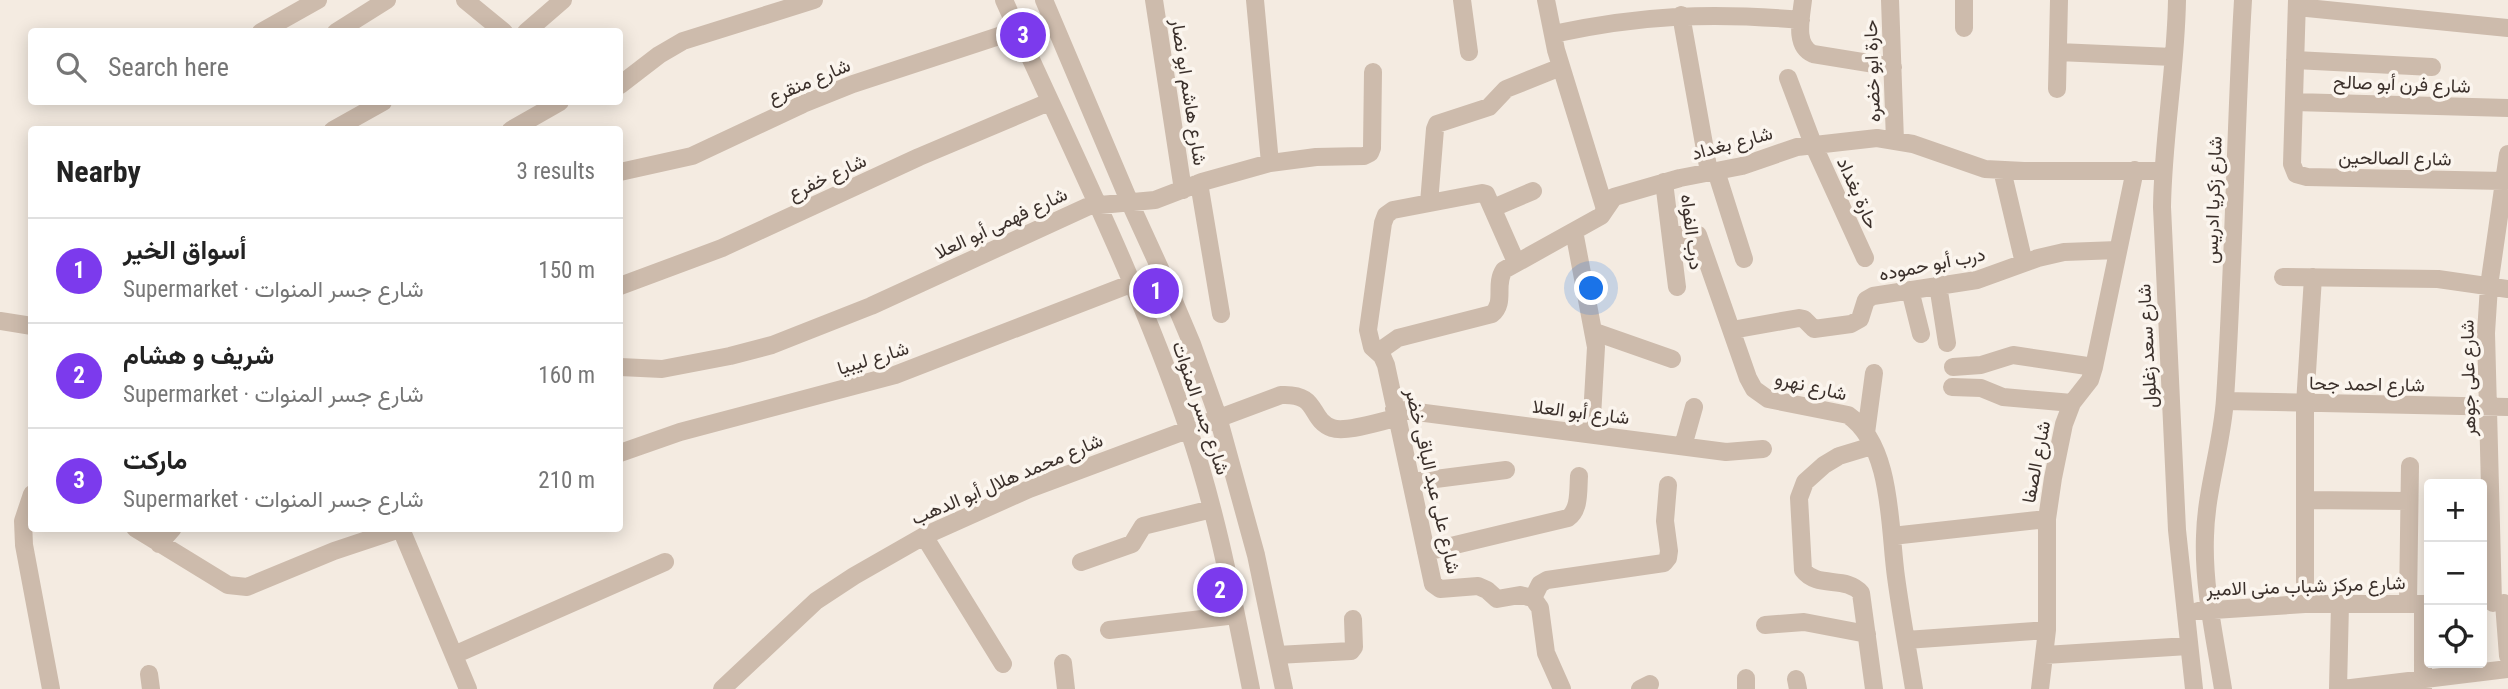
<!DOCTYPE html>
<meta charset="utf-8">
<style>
:root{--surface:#fff;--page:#f2f2f2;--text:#222;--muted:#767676;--line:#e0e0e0;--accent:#7c3aed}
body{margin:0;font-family:"Roboto Condensed",Vazirmatn,sans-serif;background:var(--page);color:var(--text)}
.controls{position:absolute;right:21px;bottom:21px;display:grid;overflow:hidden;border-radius:7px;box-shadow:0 4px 18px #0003}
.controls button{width:63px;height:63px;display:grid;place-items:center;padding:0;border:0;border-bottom:2px solid var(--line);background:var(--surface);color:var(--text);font:35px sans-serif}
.you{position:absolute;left:1592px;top:289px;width:24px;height:24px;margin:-18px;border:5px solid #fff;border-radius:50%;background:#1a73e8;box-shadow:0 0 0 10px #1a73e833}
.badge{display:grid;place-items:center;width:46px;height:46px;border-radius:50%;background:var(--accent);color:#fff;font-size:23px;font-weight:700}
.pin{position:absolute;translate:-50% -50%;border:4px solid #fff;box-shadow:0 2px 7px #0006}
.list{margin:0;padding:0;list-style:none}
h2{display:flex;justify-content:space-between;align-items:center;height:91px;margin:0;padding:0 28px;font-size:30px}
h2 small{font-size:23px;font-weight:400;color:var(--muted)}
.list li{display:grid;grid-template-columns:46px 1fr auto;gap:21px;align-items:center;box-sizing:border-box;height:105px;padding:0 28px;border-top:2px solid var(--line)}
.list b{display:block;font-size:26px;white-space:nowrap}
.list p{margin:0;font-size:23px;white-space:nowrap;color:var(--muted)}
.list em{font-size:23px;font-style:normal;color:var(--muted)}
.icon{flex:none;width:38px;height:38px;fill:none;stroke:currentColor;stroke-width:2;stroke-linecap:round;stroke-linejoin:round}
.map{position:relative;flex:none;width:2508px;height:689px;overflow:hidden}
.search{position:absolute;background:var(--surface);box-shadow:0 4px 18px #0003;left:28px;top:28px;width:595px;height:77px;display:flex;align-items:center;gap:18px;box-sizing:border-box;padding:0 24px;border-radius:7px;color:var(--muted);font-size:26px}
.panel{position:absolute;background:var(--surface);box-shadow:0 4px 18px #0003;left:28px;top:126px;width:595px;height:406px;border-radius:7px}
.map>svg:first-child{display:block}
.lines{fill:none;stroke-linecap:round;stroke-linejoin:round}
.minor{stroke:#cdbbac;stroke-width:18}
.labels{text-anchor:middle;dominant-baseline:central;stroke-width:7;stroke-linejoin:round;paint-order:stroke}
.street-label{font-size:19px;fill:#3b302b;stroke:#fbf5ee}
</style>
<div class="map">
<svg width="2508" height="689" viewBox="0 0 2508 689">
<rect width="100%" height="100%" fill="#f4ebe1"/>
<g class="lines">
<path class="minor" d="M 465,0 L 504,32
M 1004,0 C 1067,141 1137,279 1187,425 C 1217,511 1233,600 1251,689
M 1044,0 L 1130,203 L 1162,273 L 1192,344 L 1218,417 L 1256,555 L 1284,689
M 1154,0 L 1183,190
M 1255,0 L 1270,163
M 1462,0 L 1469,52
M 1546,0 L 1556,50 L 1605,209
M 1803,0 C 1801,18 1794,46 1813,54 L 1893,67
M 1890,0 L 1895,141
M 2177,0 C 2176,69 2163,137 2162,207 L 2177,530 L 2194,689
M 2297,0 L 2292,164 L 2296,174 L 2307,177 L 2504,181
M 2297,7 L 2508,28
M 1681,15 L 1709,172
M 1964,28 L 1964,0
M 261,32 L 318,0
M 336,32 L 387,0
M 526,32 L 563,0
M 1553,34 C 1642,15 1711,12 1801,20
M 2058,52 L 2173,57
M 2295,60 L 2432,67
M 1788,78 L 1813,144 L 1865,258
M 620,85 L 659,55 L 683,41 L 814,0
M 2057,89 L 2059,0
M 2294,102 L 2508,108
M 333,130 L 383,102
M 511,130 L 560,102
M 2002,170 L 2024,263
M 1716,171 L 1744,259
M 620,172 L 692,156 L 803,104 L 853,84 L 1017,30
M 1664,182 L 1677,287
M 1199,183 L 1221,314
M 1429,203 L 1435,129 L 1437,124 L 1489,107 L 1506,89 L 1561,67
M 1493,208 L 1533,191
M 1574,231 L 1596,347 L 1591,434
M 1672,235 L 1698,235 L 1748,378 L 1754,389 L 1768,399 L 1848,415 C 1893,446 1889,528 1896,577 C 1901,614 1908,652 1914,689
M 1516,262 L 1486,194 L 1482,193 L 1393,210 L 1386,215 L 1383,223 L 1368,330 L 1372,347 L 1382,356 L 1386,365 L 1433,584 L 1440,589 L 1478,586 L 1487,590 L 1497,599 L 1520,595 L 1533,598 L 1540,608 L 1546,653 L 1562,689
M 2283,277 L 2438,279 L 2508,289
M 1938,285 L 1947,343
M 620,286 L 722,248 L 919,157 L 1049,102
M 1910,290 L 1921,334
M 0,321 L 32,326
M 1732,330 L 1799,318 L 1804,319 L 1814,329 L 1851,324 L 1860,319 L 1866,300 L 1873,296 L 1977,280 L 2038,258 L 2064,252 L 2118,250
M 1595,332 L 1672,359
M 1378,352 L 1398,338 L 1492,314 C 1506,302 1494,285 1504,270 L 1601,216 L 1614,197 L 1680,178 L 1742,166 L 1797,147 L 1877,138 L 1913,144 L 1985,169 L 2024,171 L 2162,171
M 620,367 L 662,369 L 730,356 L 772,345 L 871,306 L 1089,206 L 1155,200 L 1202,182 L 1270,163 L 1316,157 L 1364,156 L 1370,153 L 1372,148 L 1373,72
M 1953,367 L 1981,365 L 2013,355 L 2094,367
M 1952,387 L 1981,388 L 2003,397 L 2072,403
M 2225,401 L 2508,407
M 1394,409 L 1726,452 L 1763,449
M 1866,433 L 1874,373
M 1683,446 L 1694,407
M 1872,446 L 1839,456 L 1824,465 L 1805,482 L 1799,498 L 1803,570 C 1817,589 1846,575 1861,593 L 1874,689
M 620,453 L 680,432 L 895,375 L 1133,283
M 1412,482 L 1506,470
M 32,494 L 23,521 L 24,545 L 51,689
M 2305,500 L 2409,501
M 135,528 L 228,585 L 247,587 L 334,551 L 403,528
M 401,529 L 468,689
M 924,536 L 1003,664
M 1892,536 L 2047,519
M 159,544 L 173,528
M 1426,552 L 1568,518 C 1580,510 1578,490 1579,476
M 1081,562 L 1132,544 L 1143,526 L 1212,509
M 1533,598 L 1540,584 L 1547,580 L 1664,563 L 1668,558 L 1669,551 L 1665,521 L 1668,485
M 2408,603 L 2410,466
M 2493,603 L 2486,333 L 2489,286 L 2508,154
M 2504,603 L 2508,656
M 2305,604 L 2305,404 L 2313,277
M 2198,611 L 2305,604 L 2429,604
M 1765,625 L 1804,622 L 1867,634
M 1109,630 L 1236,615
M 1906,640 L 2047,630
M 454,655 L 665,562
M 1277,655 L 1351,651 L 1354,647 L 1353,619
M 2045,655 L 2188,646
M 1063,663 L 1066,689
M 149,674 L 151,689
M 1746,678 L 1746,689
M 1796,679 L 1798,689
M 722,689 L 816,601 L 854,576 L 924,536 L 1029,489 L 1281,395 C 1320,393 1308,419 1332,428 C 1346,433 1381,421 1396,418
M 1640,689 L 1650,684
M 2040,689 L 2047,630 L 2047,519 L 2053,478 L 2064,424 L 2072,403 L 2090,380 L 2094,367 L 2135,170
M 2223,689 C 2215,638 2203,587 2205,536 C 2206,490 2222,445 2225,399 C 2234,266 2235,133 2243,0
M 2338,689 L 2340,604
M 2343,689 L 2508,669
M 2423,689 L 2423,604"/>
</g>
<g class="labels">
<g class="street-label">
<text transform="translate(1872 71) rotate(-92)">حارة ابو خضره</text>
<text transform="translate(809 81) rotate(-23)">شارع منقرع</text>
<text transform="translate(2402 84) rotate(2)">شارع فرن أبو صالح</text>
<text transform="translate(1189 92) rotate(81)">شارع هاشم ابو نصار</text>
<text transform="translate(1732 143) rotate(-15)">شارع بغداد</text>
<text transform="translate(2395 158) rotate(1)">شارع الصالحين</text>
<text transform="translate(827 177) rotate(-25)">شارع خفرع</text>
<text transform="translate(1858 193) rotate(66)">حارة بغداد</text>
<text transform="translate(2213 200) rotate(-88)">شارع زكريا ادريس</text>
<text transform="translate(1001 223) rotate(-25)">شارع فهمى أبو العلا</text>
<text transform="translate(1692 232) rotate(83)">درب الفواه</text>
<text transform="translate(1932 264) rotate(-11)">درب أبو حموده</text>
<text transform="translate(2147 346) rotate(-93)">شارع سعد زغلول</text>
<text transform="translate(873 358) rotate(-17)">شارع ليبيا</text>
<text transform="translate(2468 378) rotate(-91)">شارع على جوهر</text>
<text transform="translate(2367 384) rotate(1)">شارع احمد جحا</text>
<text transform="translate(1811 386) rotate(13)">شارع نهرو</text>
<text transform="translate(1201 408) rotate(71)">شارع جسر المنوات</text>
<text transform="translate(1581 412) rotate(7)">شارع أبو العلا</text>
<text transform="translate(2036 462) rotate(-79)">شارع الصفا</text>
<text transform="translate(1007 479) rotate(-23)">شارع محمد هلال أبو الدهب</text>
<text transform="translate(1433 481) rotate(77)">شارع على عبد الباقى خضر</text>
<text transform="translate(2306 586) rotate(-2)">شارع مركز شباب منى الامير</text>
</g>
</g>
</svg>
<div class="controls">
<button>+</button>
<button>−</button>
<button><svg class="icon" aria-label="locate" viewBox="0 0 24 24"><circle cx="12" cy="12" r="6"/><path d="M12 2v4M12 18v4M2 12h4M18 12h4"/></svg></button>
</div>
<div class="you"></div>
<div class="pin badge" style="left:1156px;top:291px">1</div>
<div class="pin badge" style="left:1220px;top:590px">2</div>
<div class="pin badge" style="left:1023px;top:35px">3</div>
<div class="search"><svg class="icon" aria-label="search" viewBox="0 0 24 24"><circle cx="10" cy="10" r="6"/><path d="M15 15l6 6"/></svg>Search here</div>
<section class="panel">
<h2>Nearby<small>3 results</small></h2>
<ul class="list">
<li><span class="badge">1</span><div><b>أسواق الخير</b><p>Supermarket · شارع جسر المنوات</p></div><em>150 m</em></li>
<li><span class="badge">2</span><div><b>شريف و هشام</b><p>Supermarket · شارع جسر المنوات</p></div><em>160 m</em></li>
<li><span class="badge">3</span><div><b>ماركت</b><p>Supermarket · شارع جسر المنوات</p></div><em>210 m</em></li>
</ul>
</section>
</div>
